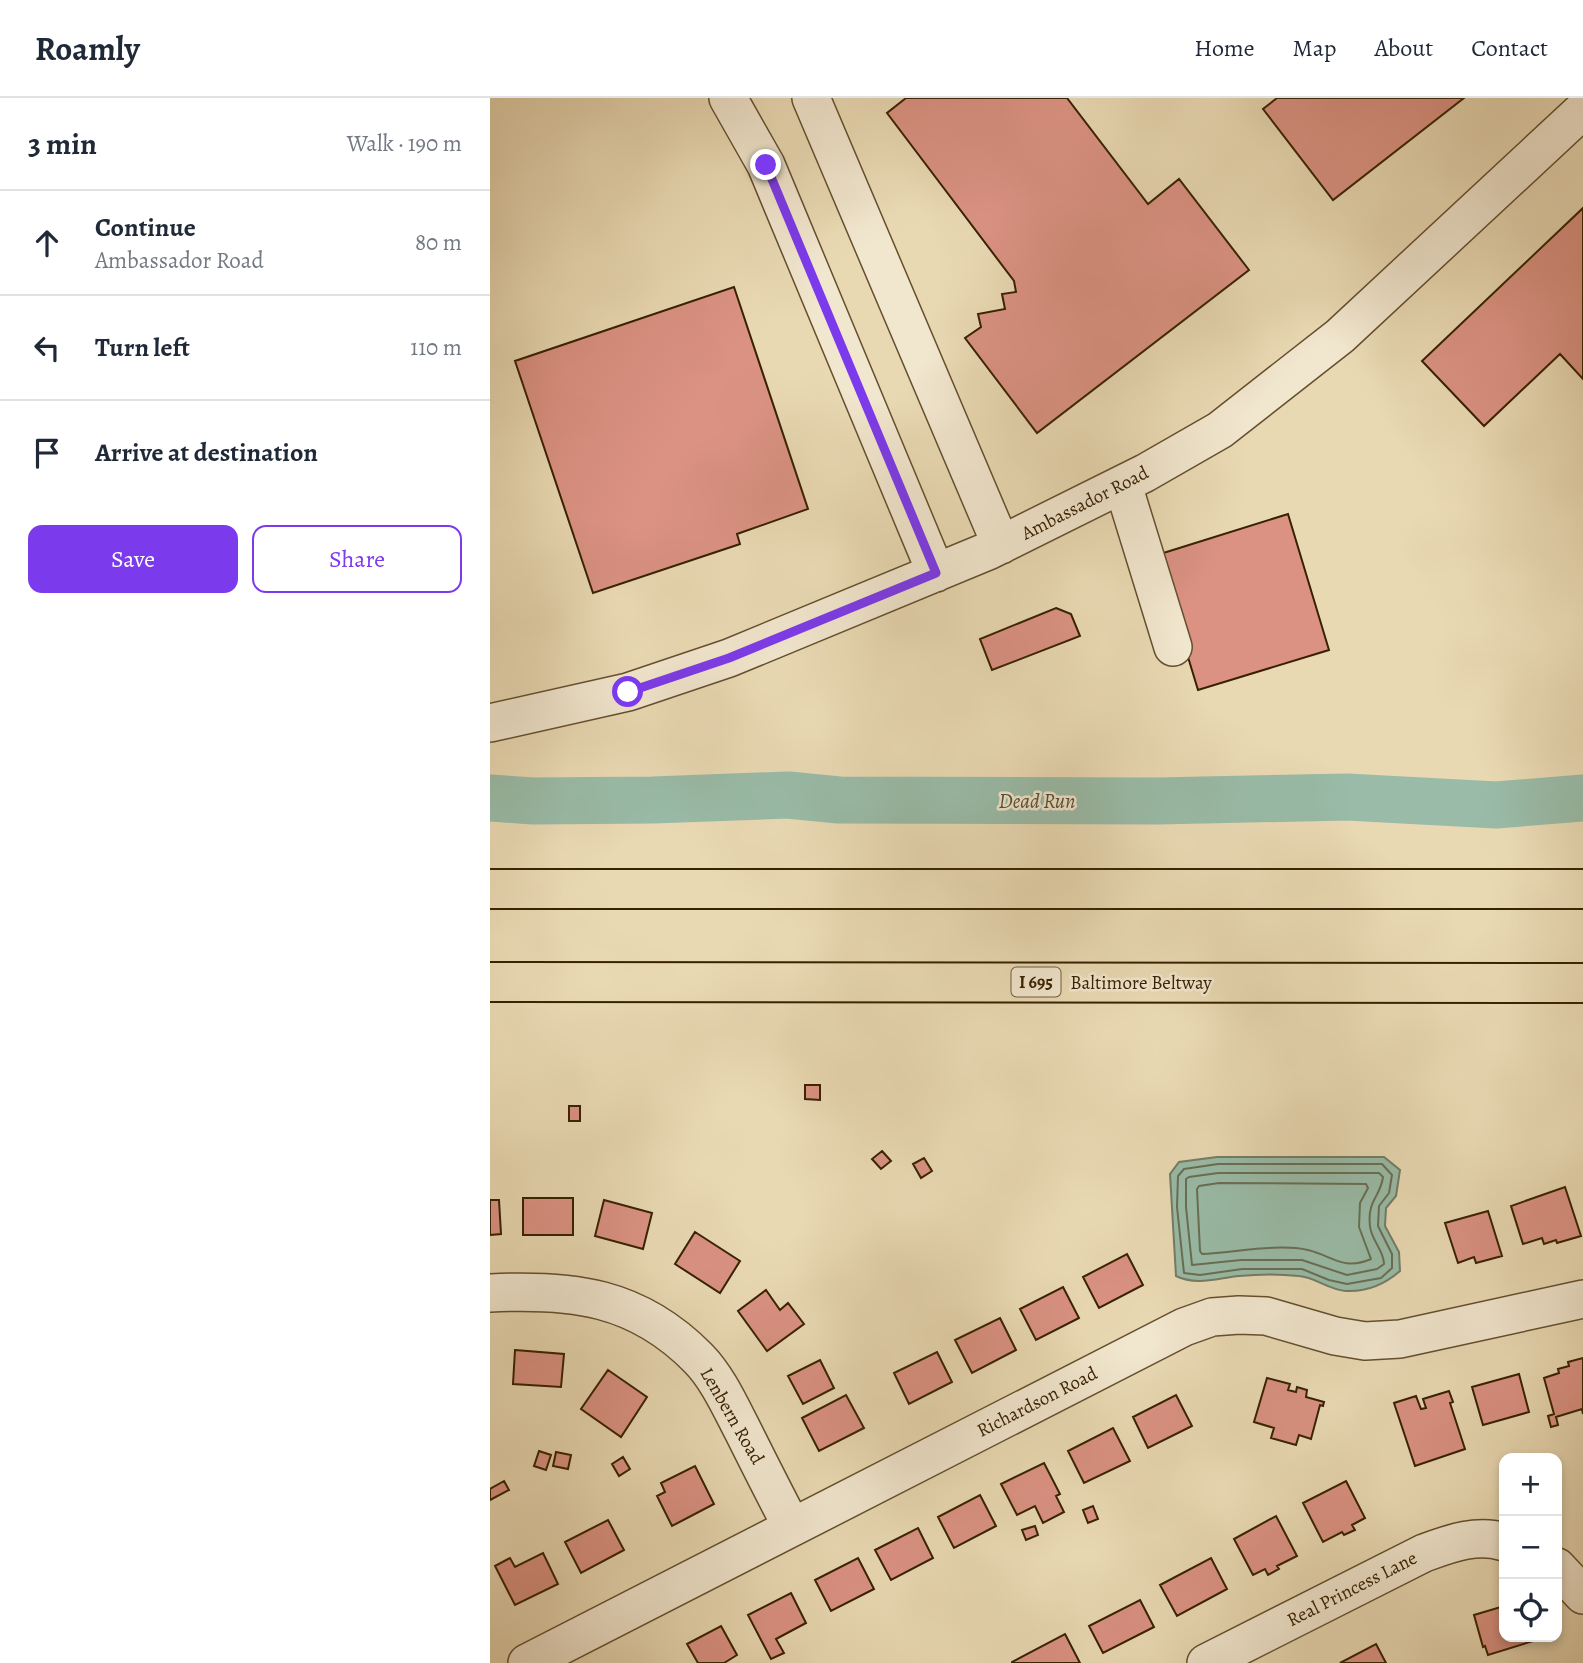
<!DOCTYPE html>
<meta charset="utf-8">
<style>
:root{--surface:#fff;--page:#f6f6f7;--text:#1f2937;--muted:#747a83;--line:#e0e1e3;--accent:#7c3aed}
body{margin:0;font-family:Alegreya,serif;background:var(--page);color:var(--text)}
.controls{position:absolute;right:21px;bottom:21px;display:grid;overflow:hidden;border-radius:14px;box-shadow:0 4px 10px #0003}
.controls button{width:63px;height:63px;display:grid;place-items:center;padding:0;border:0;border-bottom:2px solid var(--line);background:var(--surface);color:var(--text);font:35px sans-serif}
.stop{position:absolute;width:21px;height:21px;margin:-16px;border:5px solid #7c3aed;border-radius:50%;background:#fff}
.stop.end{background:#7c3aed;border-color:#fff;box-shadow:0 2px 7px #0008}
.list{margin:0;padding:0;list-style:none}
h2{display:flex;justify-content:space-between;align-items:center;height:91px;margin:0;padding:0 28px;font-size:30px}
h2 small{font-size:23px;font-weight:400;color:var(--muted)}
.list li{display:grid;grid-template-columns:46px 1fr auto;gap:21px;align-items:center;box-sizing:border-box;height:105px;padding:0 28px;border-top:2px solid var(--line)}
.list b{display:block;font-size:26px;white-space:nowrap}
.list p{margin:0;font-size:23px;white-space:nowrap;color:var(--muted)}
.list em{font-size:23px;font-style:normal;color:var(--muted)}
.actions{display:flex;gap:14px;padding:21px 28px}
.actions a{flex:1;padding:16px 0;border:2px solid var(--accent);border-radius:14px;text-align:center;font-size:24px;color:var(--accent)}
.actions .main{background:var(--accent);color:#fff}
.icon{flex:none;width:38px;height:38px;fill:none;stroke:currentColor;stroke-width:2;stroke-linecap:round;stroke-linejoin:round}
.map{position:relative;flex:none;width:1093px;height:1565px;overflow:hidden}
header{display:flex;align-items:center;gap:42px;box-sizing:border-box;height:98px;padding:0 35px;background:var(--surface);border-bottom:2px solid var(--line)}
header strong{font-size:33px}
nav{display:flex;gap:38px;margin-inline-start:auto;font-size:24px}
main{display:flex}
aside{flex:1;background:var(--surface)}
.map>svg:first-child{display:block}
.water{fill:#99bba7;stroke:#727d65;stroke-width:2}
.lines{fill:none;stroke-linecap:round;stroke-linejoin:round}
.shore{stroke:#686e54;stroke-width:2}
.river{stroke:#99bba7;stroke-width:47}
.building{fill:#db9283;stroke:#372102;stroke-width:2}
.minor-casing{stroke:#644f2e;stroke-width:40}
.highway-casing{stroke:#372102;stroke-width:42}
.minor{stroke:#f1e6ce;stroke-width:37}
.highway{stroke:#e9d9b3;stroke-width:38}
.route{stroke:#7c3aed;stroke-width:9}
.labels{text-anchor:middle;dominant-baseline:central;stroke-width:5;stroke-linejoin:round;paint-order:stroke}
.shield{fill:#f1e6ce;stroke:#6f5c3f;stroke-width:2}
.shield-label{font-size:18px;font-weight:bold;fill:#372102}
.street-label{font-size:19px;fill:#372102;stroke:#f1e6ce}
.water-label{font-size:21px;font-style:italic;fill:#544f34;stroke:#f1e6ce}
</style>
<header>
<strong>Roamly</strong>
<nav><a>Home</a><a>Map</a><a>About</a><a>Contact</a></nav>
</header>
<main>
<aside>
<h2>3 min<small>Walk · 190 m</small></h2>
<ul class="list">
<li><svg class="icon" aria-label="ahead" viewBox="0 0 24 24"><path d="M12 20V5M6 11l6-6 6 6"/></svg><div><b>Continue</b><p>Ambassador Road</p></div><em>80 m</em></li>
<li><svg class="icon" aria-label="left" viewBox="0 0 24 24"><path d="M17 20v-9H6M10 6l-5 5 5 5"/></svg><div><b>Turn left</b></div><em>110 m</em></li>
<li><svg class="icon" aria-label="arrive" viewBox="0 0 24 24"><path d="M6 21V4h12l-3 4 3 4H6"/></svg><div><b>Arrive at destination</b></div></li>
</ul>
<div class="actions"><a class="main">Save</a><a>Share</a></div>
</aside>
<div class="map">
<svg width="1093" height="1565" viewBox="0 0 1093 1565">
<rect width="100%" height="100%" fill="#e9d9b3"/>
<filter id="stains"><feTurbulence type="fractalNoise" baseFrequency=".00286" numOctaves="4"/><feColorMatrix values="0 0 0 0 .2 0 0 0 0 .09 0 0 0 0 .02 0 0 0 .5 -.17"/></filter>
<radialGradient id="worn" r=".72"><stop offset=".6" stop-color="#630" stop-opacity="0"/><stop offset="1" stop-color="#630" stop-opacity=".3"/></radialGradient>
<path class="water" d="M 727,1059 L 894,1059 L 910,1072 L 906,1098 L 896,1110 L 895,1128 L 909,1154 L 910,1173 C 895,1186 876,1194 856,1193 C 839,1192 825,1179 809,1178 C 791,1176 768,1176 749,1178 C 728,1180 706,1188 686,1178 L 680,1076 L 689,1064 Z"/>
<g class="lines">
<path class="shore" d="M 728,1066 L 892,1066 L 902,1077 L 899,1095 L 889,1108 L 888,1128 L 902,1156 L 902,1170 L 891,1180 L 857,1186 L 839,1182 L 812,1171 L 752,1171 L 710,1177 L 694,1175 L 687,1109 L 688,1078 L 694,1071 Z
M 728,1075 L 889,1075 L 893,1079 C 890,1100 877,1102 880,1128 C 881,1142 894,1152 894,1166 L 887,1171 L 857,1177 L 812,1162 L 751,1162 L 702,1167 L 696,1109 L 696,1081 L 699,1079 Z
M 729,1085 L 876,1086 L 878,1090 L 870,1105 L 869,1129 L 881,1161 C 853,1173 843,1158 818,1152 C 787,1145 743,1155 712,1156 L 710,1153 L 707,1091 L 709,1088 Z"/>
<path class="river" d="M 0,700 L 43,703 L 163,702 L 298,697 L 349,702 L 668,703 L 857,699 L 1006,707 L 1093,700"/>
</g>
<path class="building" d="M 416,0 L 577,0 L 658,106 L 689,81 L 759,172 L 547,335 L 475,240 L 491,229 L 488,216 L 515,211 L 512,196 L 526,194 L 524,183 L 397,15 Z
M 787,0 L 974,0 L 843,102 L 773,11 Z
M 1093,110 L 1093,281 L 1070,256 L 994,328 L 932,263 Z
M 244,189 L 318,411 L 247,436 L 250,446 L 103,495 L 25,263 Z
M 798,416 L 839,552 L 708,592 L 667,457 Z
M 566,510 L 581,516 L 590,538 L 502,572 L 490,541 Z
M 315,987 L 330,987 L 330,1002 L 315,1001 Z
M 79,1008 L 90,1008 L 90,1023 L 79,1023 Z
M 392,1053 L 401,1063 L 391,1071 L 382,1061 Z
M 434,1060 L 442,1073 L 431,1080 L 423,1066 Z
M 1075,1089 L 1091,1138 L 1067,1145 L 1066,1142 L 1054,1146 L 1052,1140 L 1033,1146 L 1021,1108 Z
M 33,1100 L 83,1100 L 83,1137 L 33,1137 Z
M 0,1102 L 9,1102 L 11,1136 L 0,1137 Z
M 114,1102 L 162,1115 L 153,1151 L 105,1138 Z
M 998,1113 L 1012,1158 L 986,1165 L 984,1159 L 968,1165 L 955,1125 Z
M 205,1134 L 250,1163 L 230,1195 L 185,1166 Z
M 637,1156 L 653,1187 L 609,1210 L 593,1179 Z
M 573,1189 L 589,1220 L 546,1242 L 530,1211 Z
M 276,1192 L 290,1212 L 298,1205 L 314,1226 L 277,1253 L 248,1213 Z
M 510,1220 L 526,1252 L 482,1275 L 465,1242 Z
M 25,1252 L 74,1256 L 71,1289 L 23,1286 Z
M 447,1254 L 462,1284 L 419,1306 L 404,1275 Z
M 1093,1260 L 1093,1316 L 1092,1311 L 1066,1319 L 1068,1327 L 1061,1329 L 1058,1318 L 1064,1316 L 1054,1280 L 1069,1275 L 1068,1271 L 1079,1268 L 1078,1264 Z
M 330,1262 L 344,1290 L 313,1306 L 298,1278 Z
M 118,1272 L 157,1299 L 131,1339 L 91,1311 Z
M 1029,1276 L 1039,1314 L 993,1327 L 982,1289 Z
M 777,1280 L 800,1286 L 798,1292 L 806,1294 L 807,1289 L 817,1292 L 816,1299 L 834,1304 L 833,1308 L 830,1307 L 821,1341 L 809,1337 L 806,1347 L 781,1340 L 784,1330 L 764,1324 Z
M 959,1293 L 963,1304 L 960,1305 L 975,1351 L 925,1368 L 904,1305 L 926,1298 L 931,1311 L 936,1310 L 933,1301 Z
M 356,1297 L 374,1330 L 329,1353 L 312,1320 Z
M 686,1297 L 702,1328 L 658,1350 L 643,1319 Z
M 623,1330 L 640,1363 L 594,1385 L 578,1353 Z
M 49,1353 L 61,1357 L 56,1372 L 44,1368 Z
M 66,1354 L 81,1357 L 78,1371 L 63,1368 Z
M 133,1359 L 140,1371 L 129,1378 L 122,1366 Z
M 554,1365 L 570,1396 L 566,1398 L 574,1414 L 553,1425 L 545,1408 L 527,1417 L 511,1386 Z
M 205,1368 L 224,1406 L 182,1428 L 167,1398 L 175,1394 L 171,1385 Z
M 14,1383 L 19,1392 L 0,1402 L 0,1391 Z
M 856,1383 L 875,1420 L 862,1427 L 865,1432 L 854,1437 L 852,1434 L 833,1444 L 813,1405 Z
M 490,1397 L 506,1428 L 464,1450 L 448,1419 Z
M 603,1408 L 608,1421 L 598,1425 L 593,1412 Z
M 786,1418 L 807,1458 L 787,1468 L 789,1471 L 778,1477 L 775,1471 L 763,1477 L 744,1441 Z
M 118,1422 L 134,1452 L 91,1475 L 75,1444 Z
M 545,1428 L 548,1437 L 536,1442 L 532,1432 Z
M 428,1430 L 443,1460 L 401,1482 L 385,1452 Z
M 53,1455 L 68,1486 L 25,1507 L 5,1468 L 20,1460 L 25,1469 Z
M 368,1460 L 384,1491 L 341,1513 L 325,1482 Z
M 721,1460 L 737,1491 L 687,1518 L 670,1487 Z
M 301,1495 L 316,1525 L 286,1541 L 294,1555 L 281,1561 L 258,1517 Z
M 650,1502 L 664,1529 L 613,1555 L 599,1528 Z
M 1014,1508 L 1014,1539 L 1042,1539 L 1043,1543 L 998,1557 L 995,1548 L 993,1549 L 984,1517 Z
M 231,1528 L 247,1557 L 234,1565 L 208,1565 L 197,1546 Z
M 575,1536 L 590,1565 L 522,1565 L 522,1564 Z
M 886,1546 L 896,1565 L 850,1565 Z"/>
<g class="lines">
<g class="minor-casing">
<path id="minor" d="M 238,0 L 276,67 L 446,475
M 321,0 L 511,447
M 633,387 L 683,549
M 0,625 L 138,594 L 239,560 L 498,453 L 655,375 L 730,332 L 850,238 L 1093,12
M 0,1195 C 82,1191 147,1198 208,1260 C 227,1279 240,1308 253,1333 C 269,1365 285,1397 302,1429
M 1067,1469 L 1093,1497
M 37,1565 L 694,1229 L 722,1219 L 749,1217 L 776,1218 L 845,1238 L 875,1243 L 910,1241 L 1093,1201
M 716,1565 L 934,1455 C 959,1446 987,1435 1014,1444"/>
</g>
<g class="highway-casing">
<path id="highway" d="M 0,791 L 1093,791
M 0,884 L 1093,885"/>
</g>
<use href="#minor" class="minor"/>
<use href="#highway" class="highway"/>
</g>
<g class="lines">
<path class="route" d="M 138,594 L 239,560 L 446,475 L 276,67"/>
</g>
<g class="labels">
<rect class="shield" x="521.5" y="869.5" width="49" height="29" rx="5"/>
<g class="shield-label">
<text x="546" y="884">I 695</text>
</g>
<g class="street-label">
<text transform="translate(595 405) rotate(-27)">Ambassador Road</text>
<text x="651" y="885">Baltimore Beltway</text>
<text transform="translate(547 1304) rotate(-27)">Richardson Road</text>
<text transform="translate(242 1318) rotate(60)">Lenbern Road</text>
<text transform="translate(862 1491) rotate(-27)">Real Princess Lane</text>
</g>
<g class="water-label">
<text x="547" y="703">Dead Run</text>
</g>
</g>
<rect width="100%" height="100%" filter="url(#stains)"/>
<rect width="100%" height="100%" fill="url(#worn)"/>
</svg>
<div class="controls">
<button>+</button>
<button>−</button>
<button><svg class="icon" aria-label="locate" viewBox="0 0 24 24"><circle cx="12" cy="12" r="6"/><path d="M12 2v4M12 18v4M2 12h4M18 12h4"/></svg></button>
</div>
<div class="stop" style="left:138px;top:594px"></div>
<div class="stop end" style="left:276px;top:67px"></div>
</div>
</main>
